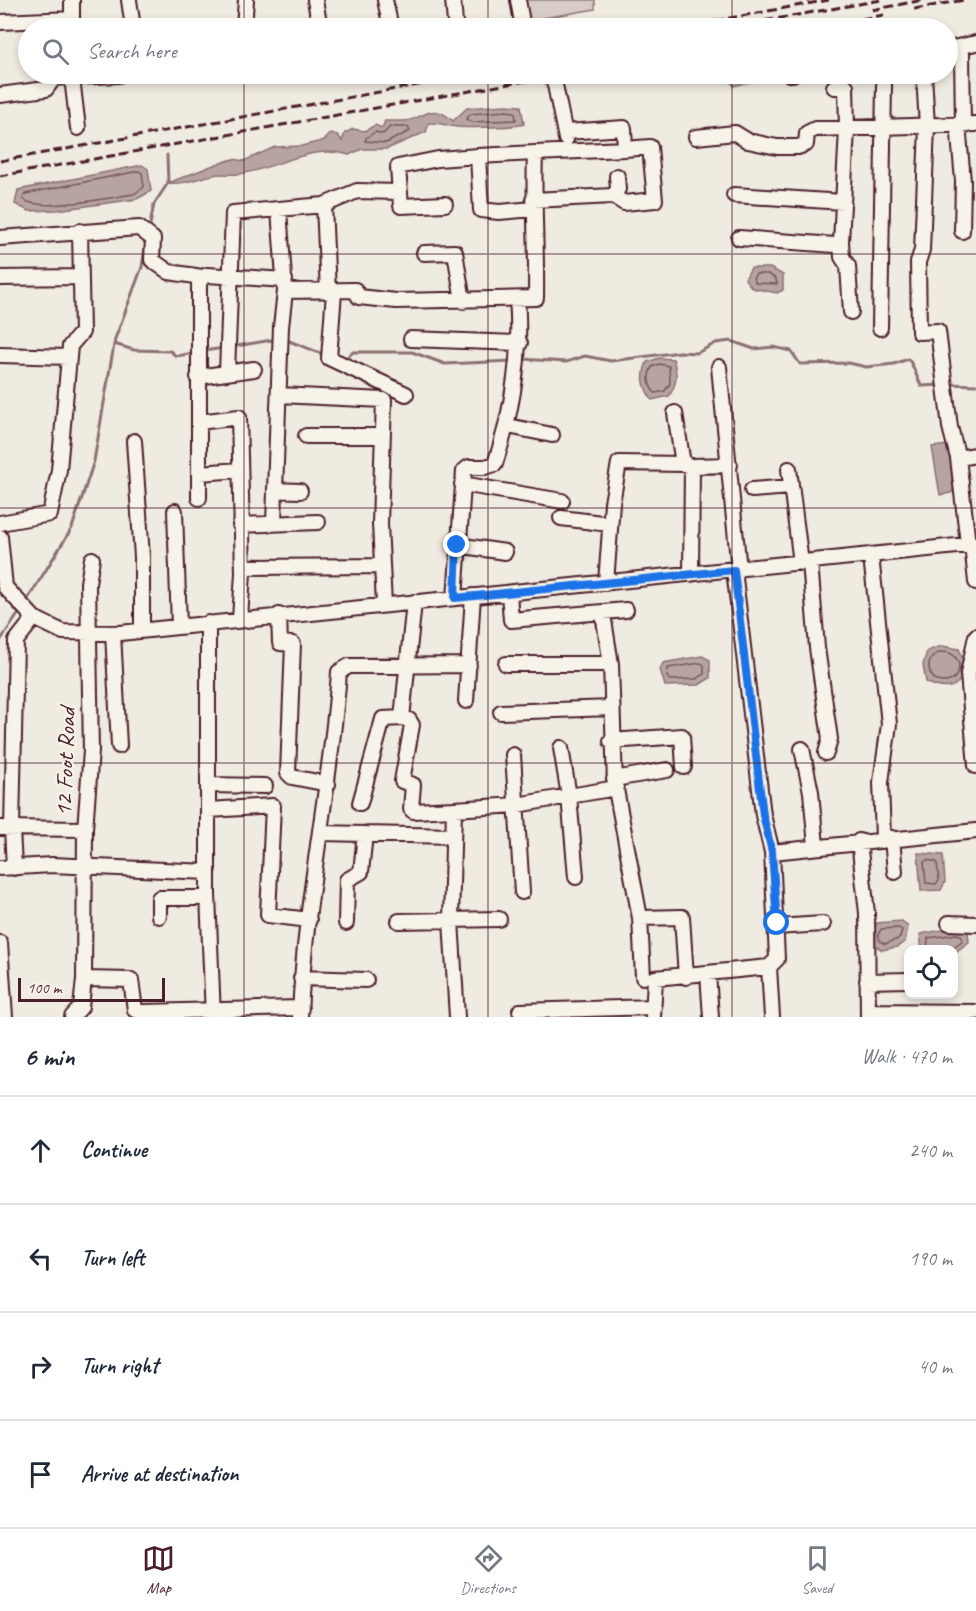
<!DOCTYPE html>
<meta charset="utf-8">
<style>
:root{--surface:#fff;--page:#f2f2f3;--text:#1f2937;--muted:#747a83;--line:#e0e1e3;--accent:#4a1f2b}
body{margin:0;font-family:Caveat,sans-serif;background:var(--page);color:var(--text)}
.controls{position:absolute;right:18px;bottom:18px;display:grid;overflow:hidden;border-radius:12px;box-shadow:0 3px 9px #0003}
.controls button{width:54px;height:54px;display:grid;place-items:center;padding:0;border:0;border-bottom:2px solid var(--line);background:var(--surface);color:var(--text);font:30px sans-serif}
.scale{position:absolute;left:18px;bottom:15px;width:147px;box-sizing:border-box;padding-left:6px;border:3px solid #4a1f2b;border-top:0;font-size:16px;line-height:21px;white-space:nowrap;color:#4a1f2b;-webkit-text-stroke:4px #f7f3e8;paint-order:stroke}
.stop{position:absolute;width:18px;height:18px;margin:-14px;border:4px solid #1a73e8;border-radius:50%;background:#fff}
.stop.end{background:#1a73e8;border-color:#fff;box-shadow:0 2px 6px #0008}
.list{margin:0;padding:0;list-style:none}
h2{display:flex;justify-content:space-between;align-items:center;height:78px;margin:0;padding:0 24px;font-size:26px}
h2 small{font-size:20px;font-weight:400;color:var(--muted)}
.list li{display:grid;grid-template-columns:39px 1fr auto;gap:18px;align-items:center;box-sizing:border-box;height:108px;padding:0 24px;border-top:2px solid var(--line)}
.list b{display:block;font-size:22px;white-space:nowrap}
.list em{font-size:20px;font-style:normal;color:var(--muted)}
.icon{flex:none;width:33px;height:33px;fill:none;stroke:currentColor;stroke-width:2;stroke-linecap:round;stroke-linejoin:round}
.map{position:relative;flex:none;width:976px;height:1017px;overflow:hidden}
.search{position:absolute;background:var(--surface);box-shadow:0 3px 9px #0003;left:18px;right:18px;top:18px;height:66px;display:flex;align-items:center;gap:15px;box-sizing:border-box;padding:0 21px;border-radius:33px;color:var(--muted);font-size:22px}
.sheet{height:510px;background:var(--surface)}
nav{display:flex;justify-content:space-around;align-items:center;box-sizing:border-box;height:84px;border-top:2px solid var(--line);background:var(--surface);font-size:16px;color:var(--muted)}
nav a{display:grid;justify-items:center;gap:3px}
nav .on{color:var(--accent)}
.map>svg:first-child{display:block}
.green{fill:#d8cdc6;stroke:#917678;stroke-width:1.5}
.water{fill:#b7a4a2;stroke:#8b6f72;stroke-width:1.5}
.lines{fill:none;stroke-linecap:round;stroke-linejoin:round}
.shore{stroke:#76545b;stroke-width:1.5}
.stream{stroke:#8b6f72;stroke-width:3}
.minor-casing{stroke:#4a1f2b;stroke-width:18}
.minor{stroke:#f7f3e8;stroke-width:14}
.rail{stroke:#4a1f2b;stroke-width:3;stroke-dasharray:9 4.5;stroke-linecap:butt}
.route{stroke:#1a73e8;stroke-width:8}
.grid{fill:none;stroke:#4a1f2b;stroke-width:1.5;stroke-opacity:0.55}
.labels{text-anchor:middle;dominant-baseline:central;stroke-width:4.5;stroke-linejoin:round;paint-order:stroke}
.street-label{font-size:24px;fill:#4a1f2b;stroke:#f7f3e8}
</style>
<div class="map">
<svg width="976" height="1017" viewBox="0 0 976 1017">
<rect width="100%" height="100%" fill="#f0ebe0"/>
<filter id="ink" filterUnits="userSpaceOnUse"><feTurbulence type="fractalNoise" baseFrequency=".0167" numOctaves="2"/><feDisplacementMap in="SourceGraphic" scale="12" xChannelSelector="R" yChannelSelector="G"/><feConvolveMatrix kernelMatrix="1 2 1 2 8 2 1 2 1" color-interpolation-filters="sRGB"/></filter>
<g filter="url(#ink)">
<path class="green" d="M 523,0 L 595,0 L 595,9 L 526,21 Z"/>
<path class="water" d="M 731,74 L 783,74 L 734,86 L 727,77 Z
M 505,105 L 521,106 L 524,124 C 517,127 467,128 457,127 C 447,126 441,122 429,123 L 426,132 L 387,149 L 362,149 L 349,155 C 313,143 275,169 240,174 C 231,175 221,173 213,175 C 196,178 185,185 168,183 L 214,165 L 233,159 L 244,161 L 275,147 L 302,146 L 325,140 L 330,134 L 338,135 L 342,141 L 345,133 L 353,129 L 365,131 L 375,125 L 382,128 L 385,121 C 391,121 398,121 404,121 C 423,120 431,100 453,121 L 467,108 Z
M 142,165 L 148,169 L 151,191 L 137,199 L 57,210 L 29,211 L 15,204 L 18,190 Z
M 751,268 L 770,268 L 783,275 L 783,290 L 777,293 L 752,288 L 745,279 Z
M 659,358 L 673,359 C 678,373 677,384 669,396 L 652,400 C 643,387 641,377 647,362 Z
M 948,445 L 956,487 L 951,493 L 940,495 L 932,447 Z
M 942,646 L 959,649 L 967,669 C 957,691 945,691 926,682 L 923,665 L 927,651 Z
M 702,656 L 710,660 L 710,678 L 699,685 L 665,686 L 660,669 L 663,663 Z
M 918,853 L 943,855 L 945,882 L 941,890 L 921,891 Z
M 902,921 L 908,927 L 905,942 L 897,947 L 882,950 L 875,945 L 872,934 L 877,923 Z
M 959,927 L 968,932 L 969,942 L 954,953 L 954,950 L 922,949 L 920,934 Z"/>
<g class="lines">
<path class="shore" d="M 505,111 L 515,112 L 516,120 L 472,122 L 466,119 L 471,114 Z
M 390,127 L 408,127 L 410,131 L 386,143 L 365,141 L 366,138 L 375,132 L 383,134 Z
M 139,171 L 142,173 L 144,187 L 134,194 C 112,197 38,213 23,199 L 25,194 Z
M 756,274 L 768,274 L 776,279 L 777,284 L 756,283 L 753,278 Z
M 659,364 L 669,366 L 670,383 L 665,391 L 655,393 C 648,386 647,375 652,367 Z
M929 667a15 15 0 1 1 30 0a15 15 0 1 1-30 0Z
M 701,663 L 704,665 L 704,674 L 696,679 L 670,680 L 667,677 L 668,668 Z
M 927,860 L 937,862 L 939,881 L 936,884 L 926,883 L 924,862 Z
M 899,928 L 902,930 L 900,938 L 885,944 L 880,941 L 878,935 L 881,929 Z
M 927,950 L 928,938 L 957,934 L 962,936 L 962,941 L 949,950"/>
<path class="stream" d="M 149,230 L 154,204 L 168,183 L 167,155
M 284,339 L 325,355
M 114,344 L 134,350 L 170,351 L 176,356 L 195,353
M 231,347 L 278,339
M 204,351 L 224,348
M 345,359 L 353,352 L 412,352 L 445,364 L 512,361
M 522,359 L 566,362 L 585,356 L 611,361 L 680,352 L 697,353 L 716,343 L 731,341 L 754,349 L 773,347 L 791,351 L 800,364 L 849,363 L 866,367 L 894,364 L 908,359 C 916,368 915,377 922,386 L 941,385
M 948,384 L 976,385
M 26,602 L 72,528 L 94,461 L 115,339 L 142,267 L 146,242
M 0,641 L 21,610"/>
<g class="minor-casing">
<path id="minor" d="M 129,0 L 133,28
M 315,0 L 320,28
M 385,0 L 391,28
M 453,0 L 455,23
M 518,0 L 523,28
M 0,22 L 72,19
M 63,28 L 72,19 L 72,0
M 244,28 L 246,0
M 960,47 L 962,54 L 963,124
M 948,49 L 976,43
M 550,74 L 555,85 L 566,139
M 789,74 L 793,74
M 924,74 L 927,127 L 922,250 L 918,262 L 919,332 L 938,331 L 950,427 L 958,458 L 968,544
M 51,78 L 119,75
M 72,78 L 78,128
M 0,95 L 46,89 L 51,82 L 51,74
M 958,124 L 963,181 L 962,231
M 696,137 L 735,133 L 748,141 L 777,147 L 798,147 L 806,144 L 807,133 L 815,129 L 976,124
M 478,156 L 535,153
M 734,195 L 843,202
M 613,196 L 618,189 L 617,176
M 533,200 L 613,196 L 624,203 L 655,200 L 650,147 L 625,149 L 624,128 L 566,132
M 445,204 L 401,206 L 398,167 L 438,159 L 478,156 L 481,210 L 499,212 L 534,209
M 324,205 L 328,292
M 279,210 L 285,291 L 281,327 L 275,490 L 300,491
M 0,238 L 139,228 L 153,239 L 152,260 L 169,272 L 202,277
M 739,238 L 835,245 L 841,242 L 847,129 L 846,86 L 834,87
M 841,242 L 842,257 L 848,266 L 851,312
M 424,253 L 455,252 L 463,301
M 0,278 L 81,277
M 285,291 L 355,290 L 359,297 L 396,301 L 536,298 C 537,249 533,201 535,153 L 625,149
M 334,292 L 329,358 L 406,394
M 880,328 L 884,85
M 411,339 L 520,343
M 0,355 L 69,357 L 59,470 L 50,514 L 0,523
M 69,357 L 70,346 L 82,332 L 80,231
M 719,367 L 739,570
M 227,373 L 233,213 L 324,205 L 357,191 L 400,192
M 198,377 L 254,369
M 279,395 L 384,400 L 380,524 L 384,605
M 675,413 L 683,464 L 692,466 L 691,574
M 199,422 L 239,417 L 243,573 L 240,619
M 508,426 L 552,435
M 306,436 L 383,436
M 134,441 L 142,557 L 142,630
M 958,458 L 976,455
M 692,466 L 730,465
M 789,469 L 801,563
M 199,473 L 240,470
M 462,484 L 562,501
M 752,490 L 791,487
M 199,498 L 199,281 L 207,275 L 285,280
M 175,511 L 179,626
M 561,518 L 610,524
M 274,524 L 275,490
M 240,525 L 318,522
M 0,537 L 5,587 L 34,618 L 63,632 L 120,633 L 976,544
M 972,544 L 976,582
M 457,545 L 505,552
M 871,556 L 889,724 L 881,782 L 883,839
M 810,562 L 817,648 L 830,739 L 826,753
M 243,567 L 382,566
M 734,570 L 763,815 L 772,852
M 606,583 L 612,503 L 619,463 L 683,464
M 509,593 L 511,620 L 626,610
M 455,598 L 464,471 L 469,467 L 485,467 L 495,464 C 513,409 522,356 517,299
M 414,602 L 402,718 L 409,720 L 412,725 L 402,781 L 413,785 L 411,809 L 413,811 L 454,809
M 603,614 L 611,664 L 615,784 L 640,918 L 682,917 L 686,977
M 279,615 L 280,643 L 293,644 L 288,773 L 292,777 L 328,784
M 208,623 L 208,895 L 213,1017
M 113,633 L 119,746
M 976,636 L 968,674 L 976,766
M 506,664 L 611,664
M 466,701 L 473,596
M 501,712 L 611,708
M 611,741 L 682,736 L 684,767
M 561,748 L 569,796 L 576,877
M 802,749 L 811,792 L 816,846
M 513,755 L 522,892
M 614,779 L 667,770
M 209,785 L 265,786
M 360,803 L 383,719 L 402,718
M 209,810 L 273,806 L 268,915 L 309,920
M 0,828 L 85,829
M 321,833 L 453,836
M 892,838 L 895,872
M 859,841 L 867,913 L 868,1017
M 0,868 L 52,865 L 208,872
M 14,868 L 12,828 L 16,641 L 34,618
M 159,916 L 159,898 L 208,898
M 640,918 L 643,977
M 399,921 L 499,919
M 346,923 L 347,880 L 361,872 L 365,834
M 949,923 L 976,924
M 776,927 L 823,924
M 0,943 L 5,1017
M 769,967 L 772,1017
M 708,974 L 711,1017
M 301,978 L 366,980
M 84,979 L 131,980 L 135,1010 L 143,1012 L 301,1008
M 867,981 L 908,980
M 520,1011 L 654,1007
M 868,1011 L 976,1012
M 72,1017 L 81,1007 L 84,979 L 85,829 L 91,751 L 88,583 L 92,559
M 300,1017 C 304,902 331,788 339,672 L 349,666 L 469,665
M 457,1017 L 451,921 L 454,809 L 517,805 L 616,788
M 653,1017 L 655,978 L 769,967 L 777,959 L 772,852 L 976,831"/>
</g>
<use href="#minor" class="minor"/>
<path class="rail" d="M 914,9 L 964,0
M 872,10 L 923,0
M 675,28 L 829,0
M 725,28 L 881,0
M 809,28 L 884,15
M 0,161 L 478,74
M 0,176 L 564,74"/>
</g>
</g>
<g class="lines" filter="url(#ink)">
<path class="route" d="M 457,545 L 455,598 L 734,570 L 763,815 L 772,852 L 777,923"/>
</g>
<path class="grid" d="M 244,0 L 244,28M 488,0 L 488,28M 732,0 L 732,28M 244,74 L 244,1017M 488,74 L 488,1017M 732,74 L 732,1017M 0,254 L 976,254M 0,508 L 976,508M 0,763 L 976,763"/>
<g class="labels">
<g class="street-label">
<text transform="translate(65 762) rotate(-88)">12 Foot Road</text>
</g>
</g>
</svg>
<div class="controls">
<button><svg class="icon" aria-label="locate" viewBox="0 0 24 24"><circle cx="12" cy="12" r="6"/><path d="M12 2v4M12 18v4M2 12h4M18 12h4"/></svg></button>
</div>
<div class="scale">100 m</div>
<div class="stop" style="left:777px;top:923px"></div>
<div class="stop end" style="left:457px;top:545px"></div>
<div class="search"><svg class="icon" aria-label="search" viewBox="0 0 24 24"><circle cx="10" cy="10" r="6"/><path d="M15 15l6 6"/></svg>Search here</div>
</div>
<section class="sheet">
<h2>6 min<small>Walk · 470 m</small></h2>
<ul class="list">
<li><svg class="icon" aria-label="ahead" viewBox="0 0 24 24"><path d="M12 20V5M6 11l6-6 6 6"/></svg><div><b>Continue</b></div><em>240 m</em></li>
<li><svg class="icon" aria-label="left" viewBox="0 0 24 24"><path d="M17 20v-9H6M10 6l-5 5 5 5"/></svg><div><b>Turn left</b></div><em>190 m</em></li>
<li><svg class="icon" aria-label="right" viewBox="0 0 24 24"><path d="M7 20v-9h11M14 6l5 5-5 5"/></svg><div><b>Turn right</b></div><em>40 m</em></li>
<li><svg class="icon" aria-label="arrive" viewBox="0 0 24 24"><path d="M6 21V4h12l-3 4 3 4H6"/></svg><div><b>Arrive at destination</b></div></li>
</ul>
</section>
<nav>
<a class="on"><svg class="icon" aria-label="map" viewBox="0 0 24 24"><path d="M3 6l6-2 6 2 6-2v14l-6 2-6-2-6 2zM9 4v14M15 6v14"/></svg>Map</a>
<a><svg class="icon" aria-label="directions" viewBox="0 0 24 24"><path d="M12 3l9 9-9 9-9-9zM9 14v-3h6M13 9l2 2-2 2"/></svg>Directions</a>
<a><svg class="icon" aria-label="saved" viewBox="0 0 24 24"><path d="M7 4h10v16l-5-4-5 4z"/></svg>Saved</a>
</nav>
